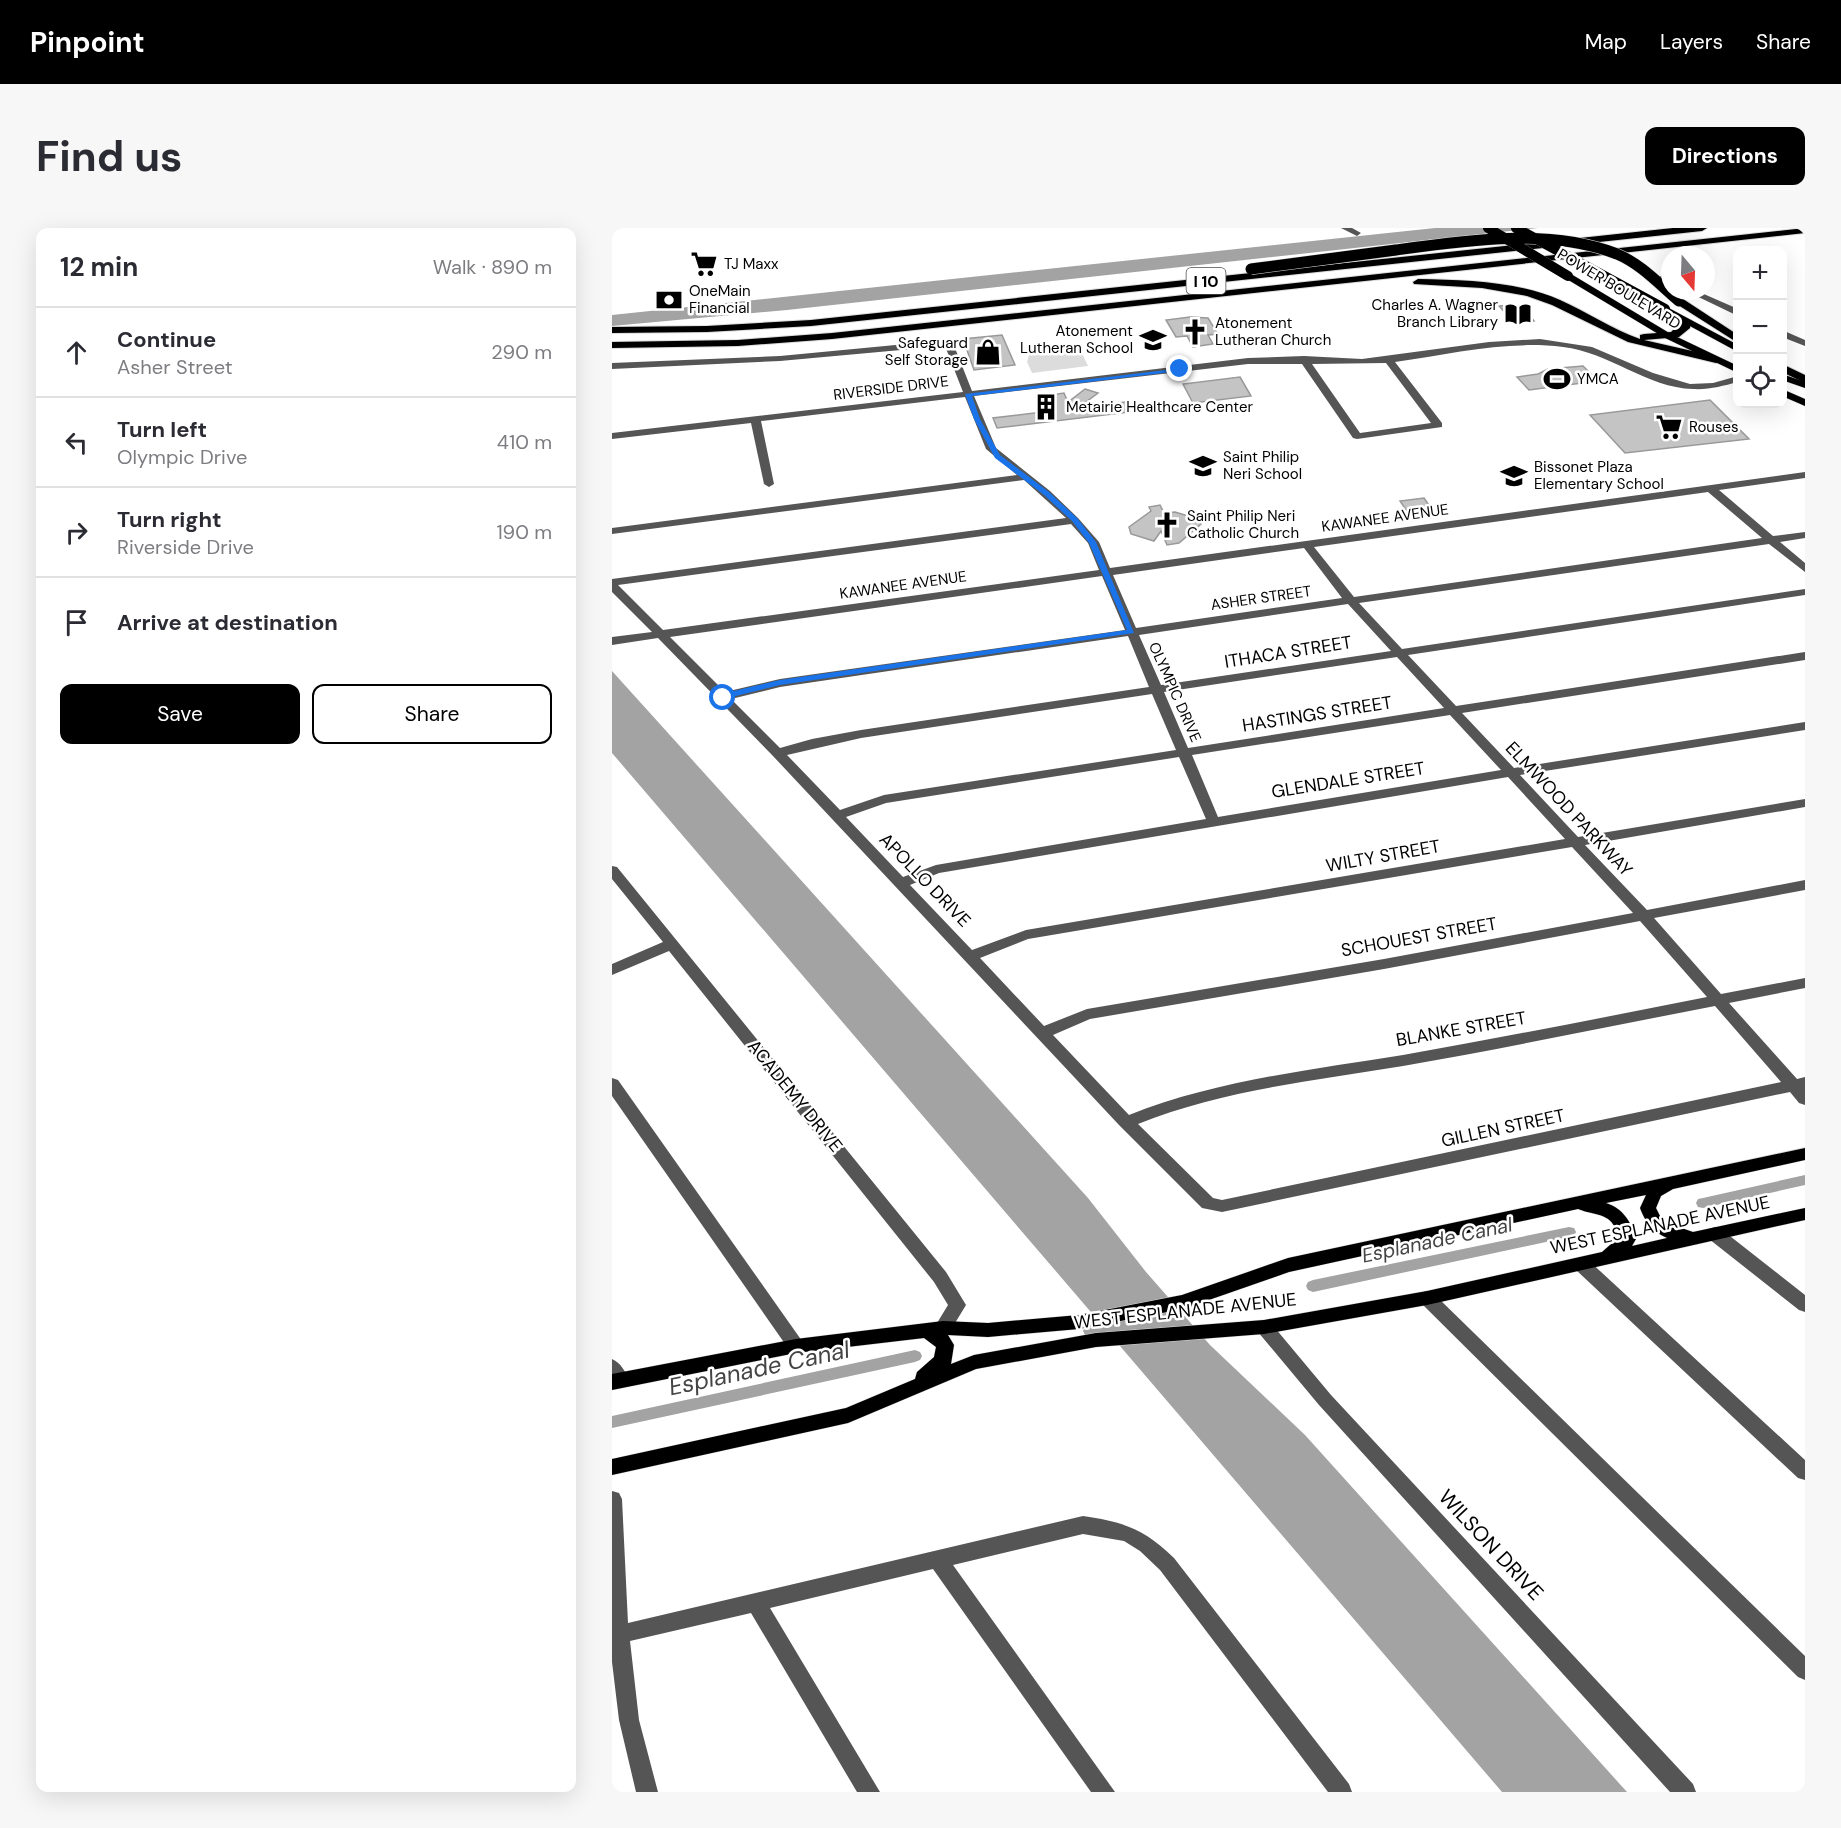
<!DOCTYPE html>
<meta charset="utf-8">
<style>
:root{--surface:#fff;--page:#f7f7f7;--text:#2b2b33;--muted:#7c7c81;--line:#e1e1e2;--accent:#000}
body{margin:0;font-family:"DM Sans",sans-serif;background:var(--page);color:var(--text)}
.controls{position:absolute;right:18px;top:18px;display:grid;overflow:hidden;border-radius:12px;box-shadow:0 6px 24px #0002}
.controls button{width:54px;height:54px;display:grid;place-items:center;padding:0;border:0;border-bottom:2px solid var(--line);background:var(--surface);color:var(--text);font:30px sans-serif}
.compass{position:absolute;left:1049px;top:18px;width:54px;height:54px;border-radius:50%;background:var(--surface);box-shadow:0 6px 24px #0002;rotate:161deg}
.stop{position:absolute;width:18px;height:18px;margin:-14px;border:4px solid #1a73e8;border-radius:50%;background:#fff}
.stop.end{background:#1a73e8;border-color:#fff;box-shadow:0 2px 6px #0008}
.list{margin:0;padding:0;list-style:none}
h2{display:flex;justify-content:space-between;align-items:center;height:78px;margin:0;padding:0 24px;font-size:26px}
h2 small{font-size:20px;font-weight:400;color:var(--muted)}
.list li{display:grid;grid-template-columns:39px 1fr auto;gap:18px;align-items:center;box-sizing:border-box;height:90px;padding:0 24px;border-top:2px solid var(--line)}
.list b{display:block;font-size:22px;white-space:nowrap}
.list p{margin:0;font-size:20px;white-space:nowrap;color:var(--muted)}
.list em{font-size:20px;font-style:normal;color:var(--muted)}
.actions{display:flex;gap:12px;padding:18px 24px}
.actions a{flex:1;padding:14px 0;border:2px solid var(--accent);border-radius:12px;text-align:center;font-size:21px;color:var(--accent)}
.actions .main{background:var(--accent);color:#fff}
.icon{flex:none;width:33px;height:33px;fill:none;stroke:currentColor;stroke-width:2;stroke-linecap:round;stroke-linejoin:round}
.map{position:relative;flex:none;width:1193px;height:1564px;overflow:hidden;border-radius:12px}
header{display:flex;align-items:center;gap:36px;box-sizing:border-box;height:84px;padding:0 30px;background:var(--accent);color:#fff}
header strong{font-size:28px}
nav{display:flex;gap:33px;margin-inline-start:auto;font-size:21px}
.intro{display:flex;align-items:center;justify-content:space-between;box-sizing:border-box;height:144px;padding:0 36px}
h1{margin:0;font-size:42px}
.button{padding:15px 27px;border-radius:12px;background:var(--accent);color:#fff;font-size:21px;font-weight:700}
main{display:flex;gap:36px;padding:0 36px}
aside{flex:1;background:var(--surface);border-radius:12px;box-shadow:0 6px 24px #0002}
.map>svg:first-child{display:block}
.green{fill:#dcdcdc}
.water{fill:#a3a3a3}
.lines{fill:none;stroke-linecap:round;stroke-linejoin:round}
.canal{fill:#a3a3a3;fill-rule:evenodd}
.building{fill:#c4c4c4;stroke:#999;stroke-width:1.5}
.major-casing{stroke:#dbdbdb;stroke-width:1}
.highway-casing{stroke:#dbdbdb;stroke-width:2}
.minor{fill:#555;fill-rule:evenodd}
.major{fill:#000;fill-rule:evenodd}
.highway{fill:#000;fill-rule:evenodd}
.major-bridge-casing{stroke:#dbdbdb;stroke-width:10;stroke-linecap:butt}
.highway-bridge-casing{stroke:#dbdbdb;stroke-width:12;stroke-linecap:butt}
.major-bridge{stroke:#000;stroke-width:10}
.highway-bridge{stroke:#000;stroke-width:11}
.route{fill:#1a73e8}
.labels{text-anchor:middle;dominant-baseline:central;stroke-width:5;stroke-linejoin:round;paint-order:stroke}
.far-poi-label{font-size:15px;fill:#000;stroke:#fff;text-anchor:start}
.far-street-label{font-size:15px;fill:#000;stroke:#fff}
.shield{fill:#fff;stroke:#4c4c4c;stroke-width:1.5}
.shield-label{font-size:16px;font-weight:bold;fill:#000}
.street-label{font-size:18px;fill:#000;stroke:#fff}
.water-label{font-size:20px;font-style:italic;fill:#444;stroke:#fff}
.near-street-label{font-size:21px;fill:#000;stroke:#fff}
.near-water-label{font-size:24px;font-style:italic;fill:#444;stroke:#fff}
</style>
<header>
<strong>Pinpoint</strong>
<nav><a>Map</a><a>Layers</a><a>Share</a></nav>
</header>
<div class="intro"><h1>Find us</h1><a class="button">Directions</a></div>
<main>
<aside>
<h2>12 min<small>Walk · 890 m</small></h2>
<ul class="list">
<li><svg class="icon" aria-label="ahead" viewBox="0 0 24 24"><path d="M12 20V5M6 11l6-6 6 6"/></svg><div><b>Continue</b><p>Asher Street</p></div><em>290 m</em></li>
<li><svg class="icon" aria-label="left" viewBox="0 0 24 24"><path d="M17 20v-9H6M10 6l-5 5 5 5"/></svg><div><b>Turn left</b><p>Olympic Drive</p></div><em>410 m</em></li>
<li><svg class="icon" aria-label="right" viewBox="0 0 24 24"><path d="M7 20v-9h11M14 6l5 5-5 5"/></svg><div><b>Turn right</b><p>Riverside Drive</p></div><em>190 m</em></li>
<li><svg class="icon" aria-label="arrive" viewBox="0 0 24 24"><path d="M6 21V4h12l-3 4 3 4H6"/></svg><div><b>Arrive at destination</b></div></li>
</ul>
<div class="actions"><a class="main">Save</a><a>Share</a></div>
</aside>
<div class="map">
<svg width="1193" height="1564" viewBox="0 0 1193 1564">
<rect width="100%" height="100%" fill="#fff"/>
<path class="green" d="M 466,117 L 476,138 L 420,145 L 415,134 L 417,127 L 432,121 Z"/>
<path class="water" d="M 823,0 L 926,0 L 175,82 L 0,98 L 0,87 Z
M 0,443 L 476,970 L 534,1044 L 598,1117 L 693,1207 L 1015,1564 L 890,1564 L 0,525 Z"/>
<g class="lines">
<path class="canal" d="M 1193,947 L 1193,957 L 1091,980 L 1086,979 L 1084,975 L 1086,971 L 1091,970 Z
M 957,999 L 962,1000 L 964,1004 L 962,1008 L 957,1009 L 701,1064 L 696,1062 L 694,1058 L 696,1054 L 701,1052 Z
M 579,1077 L 584,1079 L 586,1083 L 584,1087 L 555,1094 L 550,1092 L 548,1088 L 550,1084 Z
M 506,1092 L 511,1094 L 513,1098 L 511,1102 L 478,1109 L 473,1107 L 471,1103 L 473,1099 Z
M 303,1122 L 308,1124 L 310,1128 L 308,1132 L 303,1134 L 0,1200 L 0,1188 Z"/>
</g>
<path class="building" d="M 901,77 L 906,82 L 913,82 L 922,93 L 902,95 L 887,78 Z
M 578,89 L 596,90 L 606,106 L 596,107 L 601,116 L 581,119 L 575,108 L 564,109 L 554,92 Z
M 390,107 L 403,137 L 362,142 L 351,111 Z
M 971,138 L 986,153 L 917,162 L 905,149 L 926,146 L 936,141 Z
M 628,149 L 639,168 L 581,175 L 571,156 Z
M 473,161 L 486,165 L 466,180 L 513,174 L 518,184 L 385,200 L 381,190 L 431,184 L 424,169 L 452,165 L 456,174 Z
M 1098,172 L 1137,211 L 1013,225 L 978,187 Z
M 812,270 L 821,283 L 797,286 L 788,273 Z
M 548,277 L 552,285 L 563,284 L 586,291 L 589,296 L 567,315 L 555,317 L 549,303 L 542,313 L 519,306 L 517,299 L 539,283 L 537,279 Z"/>
<g class="lines">
<g class="major-casing">
<path id="major" d="M 0,0 L 8,0 L 0,3 Z
M 953,46 L 959,46 L 1059,106 L 1126,138 L 1126,145 L 1053,110 L 953,50 Z
M 1053,78 L 1126,117 L 1126,124 L 1050,83 L 1050,79 Z
M 1170,146 L 1193,154 L 1193,160 L 1170,152 Z
M 1170,161 L 1193,171 L 1193,178 L 1170,168 Z
M 1193,920 L 1193,932 L 1061,961 L 1049,968 L 1044,980 L 1048,988 L 1058,996 L 1081,1004 L 1193,980 L 1193,992 L 815,1077 L 652,1106 L 484,1119 L 364,1141 L 236,1195 L 0,1247 L 0,1231 L 234,1180 L 303,1151 L 305,1144 L 322,1129 L 324,1119 L 312,1110 L 184,1125 L 0,1162 L 0,1146 L 184,1111 L 331,1093 L 376,1095 L 467,1087 L 570,1067 L 676,1030 ZM 1034,967 L 1028,980 C 1033,994 1041,1004 1055,1010 L 1020,1018 L 1024,1011 C 1019,994 1012,981 994,975 ZM 966,981 C 986,989 999,983 1007,1009 L 990,1024 L 815,1063 L 652,1092 L 484,1105 L 362,1127 L 339,1136 L 342,1117 L 336,1107 L 376,1109 L 467,1101 L 571,1081 L 677,1044 Z"/>
</g>
<g class="highway-casing">
<path id="highway" d="M 1061,0 L 1095,0 L 1090,3 L 199,98 L 95,104 L 0,105 L 0,99 L 95,98 L 199,92 Z
M 1193,0 L 1193,5 L 220,111 L 126,118 L 0,120 L 0,114 L 126,112 L 220,105 Z
M 806,51 C 854,52 904,53 948,72 C 975,84 1000,101 1028,111 L 1028,107 L 1032,106 L 1059,104 L 1071,92 L 1079,92 L 1078,100 L 1067,109 L 1032,112 L 1098,127 L 1110,132 L 1104,135 L 1016,114 L 940,77 L 915,68 L 870,60 L 802,56 L 801,54 Z
M 1063,71 L 1071,71 L 1126,107 L 1126,115 L 1063,75 Z
M 1170,136 L 1193,147 L 1193,155 L 1170,144 Z"/>
</g>
<path class="minor" d="M 729,0 L 740,0 L 749,5 L 745,8 Z
M 1048,48 L 1058,50 L 1058,57 L 1048,52 Z
M 1074,63 L 1085,63 L 1126,81 L 1126,88 Z
M 1170,102 L 1193,112 L 1193,118 L 1170,109 Z
M 928,111 L 980,119 L 1041,145 L 1078,156 L 1101,155 L 1126,148 L 1126,154 C 1110,158 1097,162 1081,161 C 1035,160 997,124 951,119 C 895,112 839,126 783,134 L 830,195 L 830,199 L 745,211 L 741,210 L 690,136 L 636,136 L 362,168 L 384,220 L 438,263 L 466,290 L 487,314 L 498,340 L 1193,244 L 1193,250 L 1107,262 L 1161,308 L 1193,304 L 1193,310 L 1168,314 L 1193,335 L 1193,344 L 1157,316 L 747,375 L 790,421 L 1193,361 L 1193,367 L 796,427 L 844,478 L 1193,424 L 1193,432 L 850,485 L 902,540 L 1193,494 L 1193,502 L 908,547 L 966,609 L 1193,571 L 1193,579 L 973,617 L 1035,682 L 1193,652 L 1193,662 L 1042,690 L 1109,766 L 1193,750 L 1193,760 L 1117,775 L 1185,851 L 1193,849 L 1193,877 L 1187,875 L 1178,864 L 610,984 L 590,980 L 508,898 L 161,528 L 46,410 L 0,417 L 0,409 L 40,404 L 0,364 L 0,351 L 454,290 L 412,252 L 0,306 L 0,300 L 405,247 L 374,221 L 353,169 L 149,193 L 162,256 L 157,259 L 152,256 L 139,195 L 0,211 L 0,205 L 351,164 L 333,118 L 168,133 L 0,141 L 0,135 L 168,128 L 336,112 L 341,115 L 360,163 L 636,130 L 692,128 L 750,131 L 877,114 ZM 774,135 L 819,195 L 748,205 L 700,136 ZM 1096,264 L 1150,310 L 742,369 L 702,319 ZM 459,296 L 476,315 L 487,342 L 51,402 L 6,357 ZM 692,320 L 730,370 L 524,400 L 501,347 ZM 490,348 L 513,402 L 168,451 L 113,464 L 58,409 ZM 736,376 L 779,423 L 549,457 L 527,407 ZM 516,408 L 537,459 L 249,502 L 200,511 L 168,520 L 119,471 L 168,459 ZM 785,429 L 832,480 L 576,520 L 552,464 ZM 540,466 L 564,522 L 272,567 L 228,582 L 175,527 L 249,510 ZM 838,487 L 889,542 L 606,589 L 580,527 ZM 567,529 L 594,591 L 324,637 L 291,649 L 234,589 L 274,575 ZM 896,549 L 953,611 L 414,702 L 360,722 L 298,657 L 327,645 ZM 960,619 L 1021,685 L 772,731 L 475,781 L 432,798 L 368,730 L 416,711 ZM 1028,693 L 1095,769 C 994,789 893,809 791,827 C 699,842 605,852 517,887 L 441,807 L 478,791 L 772,741 ZM 1103,778 L 1169,854 L 610,972 L 601,970 L 526,896 C 611,862 701,853 791,838 C 895,820 999,798 1103,778 Z
M 0,638 L 5,639 L 334,1044 L 354,1077 L 337,1105 L 331,1107 L 325,1105 L 322,1100 L 336,1077 L 322,1054 L 57,723 L 0,747 L 0,736 L 51,714 L 0,651 Z
M 0,850 L 6,852 L 190,1113 L 193,1118 L 190,1123 L 184,1125 L 178,1123 L 0,868 Z
M 1103,999 L 1109,1001 L 1193,1067 L 1193,1084 L 1187,1082 L 1097,1011 L 1095,1006 L 1097,1001 Z
M 969,1029 L 975,1031 L 1193,1232 L 1193,1252 L 1186,1250 L 963,1041 L 960,1036 L 963,1031 Z
M 815,1063 L 821,1065 L 1193,1428 L 1193,1452 L 1186,1449 L 809,1075 L 806,1070 L 809,1065 Z
M 652,1092 L 658,1094 L 719,1167 L 1081,1556 L 1084,1564 L 1058,1564 L 707,1177 L 646,1104 L 643,1099 L 646,1094 Z
M 0,1131 C 9,1135 13,1143 17,1152 L 14,1157 L 8,1160 L 0,1155 Z
M 0,1263 L 7,1265 L 10,1271 L 16,1395 L 471,1288 C 512,1294 532,1301 562,1330 L 737,1556 L 740,1564 L 716,1564 L 548,1342 L 528,1323 L 512,1313 L 471,1306 L 341,1337 L 503,1564 L 479,1564 L 321,1341 L 158,1380 L 268,1564 L 245,1564 L 139,1385 L 18,1413 L 27,1492 L 46,1564 L 24,1564 L 7,1492 L 0,1434 Z"/>
<use href="#major" class="major"/>
<use href="#highway" class="highway"/>
<g class="major-bridge-casing">
<path id="major-bridge" d="M 876,0 L 956,48
M 904,0 L 1053,81"/>
</g>
<g class="highway-bridge-casing">
<path id="highway-bridge" d="M 639,41 C 687,35 736,28 784,22 C 855,12 937,0 1005,26 C 1029,36 1048,57 1067,73"/>
</g>
<use href="#major-bridge" class="major-bridge"/>
<use href="#highway-bridge" class="highway-bridge"/>
</g>
<path class="route" d="M 571,140 L 568,143 L 360,168 L 368,191 L 388,227 L 437,264 L 465,290 L 484,314 L 522,405 L 168,457 L 108,472 L 108,469 L 122,463 L 168,452 L 515,402 L 477,315 L 460,293 L 432,267 L 383,230 L 362,191 L 353,166 Z"/>
<defs>
<g id="supermarket-bare" transform="scale(2.07)"><path d="M-6-5.5h2.5l.6 2H6L4.5 2H-2.5L-4.4-4H-6ZM-1.5 3.2a1.3 1.3 0 1 0 .1 0ZM3 3.2a1.3 1.3 0 1 0 .1 0Z" fill="#000" stroke="#fff" stroke-width="2.5" paint-order="stroke"/></g>
<g id="bank-bare" transform="scale(2.07)"><path d="M-6-4H6V4H-6ZM0-2.3a2.3 2.3 0 1 0 0 4.6a2.3 2.3 0 1 0 0-4.6Z" fill="#000" stroke="#fff" stroke-width="2.5" paint-order="stroke"/></g>
<g id="library-bare" transform="scale(2.07)"><path d="M-6-4Q-3-5.5-.7-3.5V5Q-3 3-6 4ZM6-4Q3-5.5 .7-3.5V5Q3 3 6 4Z" fill="#000" stroke="#fff" stroke-width="2.5" paint-order="stroke"/></g>
<g id="church-bare" transform="scale(2.07)"><path d="M-1.2-6h2.4v3.5h3.3v2.4h-3.3V6h-2.4V-.1h-3.3v-2.4h3.3Z" fill="#000" stroke="#fff" stroke-width="2.5" paint-order="stroke"/></g>
<g id="school-bare" transform="scale(2.07)"><path d="M0-5L7-2L0 1L-7-2ZM-4 1L0 2.5L4 1V4Q0 6-4 4Z" fill="#000" stroke="#fff" stroke-width="2.5" paint-order="stroke"/></g>
<g id="shop-bare" transform="scale(2.07)"><path d="M-5-2.5h2.3a2.7 3.5 0 0 1 5.4 0H5L5.5 6h-11ZM-1.5-2.5h3a1.5 2.3 0 0 0-3 0Z" fill="#000" stroke="#fff" stroke-width="2.5" paint-order="stroke"/></g>
<g id="stadium-bare" transform="scale(2.07)"><path d="M0-5a6.5 5 0 1 0 0 10a6.5 5 0 1 0 0-10ZM-3.5-1.8h7v3.6h-7Z" fill="#000" stroke="#fff" stroke-width="2.5" paint-order="stroke"/></g>
<g id="building-bare" transform="scale(2.07)"><path d="M-4-6H4V6H1V3H-1V6H-4ZM-2.5-4.3h1.7v1.8h-1.7ZM.8-4.3h1.7v1.8H.8ZM-2.5-1h1.7V.8h-1.7ZM.8-1h1.7V.8H.8Z" fill="#000" stroke="#fff" stroke-width="2.5" paint-order="stroke"/></g>
</defs>
<g fill-rule="evenodd">
<use href="#supermarket-bare" x="92" y="36"/>
<use href="#bank-bare" x="57" y="72"/>
<use href="#library-bare" x="906" y="86"/>
<use href="#church-bare" x="583" y="104"/>
<use href="#school-bare" x="541" y="112"/>
<use href="#shop-bare" x="376" y="124"/>
<use href="#stadium-bare" x="945" y="151"/>
<use href="#building-bare" x="434" y="179"/>
<use href="#supermarket-bare" x="1057" y="199"/>
<use href="#school-bare" x="591" y="238"/>
<use href="#school-bare" x="902" y="248"/>
<use href="#church-bare" x="555" y="297"/>
</g>
<g class="labels">
<g class="far-poi-label">
<text x="112" y="36">TJ Maxx</text>
<text x="77" y="63">OneMain<tspan x="77" dy="17">Financial</tspan></text>
<text x="886" y="77" text-anchor="end">Charles A. Wagner<tspan x="886" dy="17">Branch Library</tspan></text>
<text x="603" y="95">Atonement<tspan x="603" dy="17">Lutheran Church</tspan></text>
<text x="521" y="103" text-anchor="end">Atonement<tspan x="521" dy="17">Lutheran School</tspan></text>
<text x="356" y="115" text-anchor="end">Safeguard<tspan x="356" dy="17">Self Storage</tspan></text>
<text x="965" y="151">YMCA</text>
<text x="454" y="179">Metairie Healthcare Center</text>
<text x="1077" y="199">Rouses</text>
<text x="611" y="229">Saint Philip<tspan x="611" dy="17">Neri School</tspan></text>
<text x="922" y="239">Bissonet Plaza<tspan x="922" dy="17">Elementary School</tspan></text>
<text x="575" y="288">Saint Philip Neri<tspan x="575" dy="17">Catholic Church</tspan></text>
</g>
<g class="far-street-label">
<text transform="translate(1007 61) rotate(31)">POWER BOULEVARD</text>
<text transform="translate(279 160) rotate(-7)">RIVERSIDE DRIVE</text>
<text transform="translate(773 290) rotate(-8)">KAWANEE AVENUE</text>
<text transform="translate(291 357) rotate(-8)">KAWANEE AVENUE</text>
<text transform="translate(649 370) rotate(-8)">ASHER STREET</text>
<text transform="translate(563 464) rotate(66)">OLYMPIC DRIVE</text>
</g>
<rect class="shield" x="574.5" y="40" width="39" height="26" rx="4.5"/>
<g class="shield-label">
<text x="594" y="53">I 10</text>
</g>
<g class="street-label">
<text transform="translate(676 424) rotate(-9)">ITHACA STREET</text>
<text transform="translate(705 486) rotate(-9)">HASTINGS STREET</text>
<text transform="translate(736 552) rotate(-9)">GLENDALE STREET</text>
<text transform="translate(957 581) rotate(47)">ELMWOOD PARKWAY</text>
<text transform="translate(771 628) rotate(-10)">WILTY STREET</text>
<text transform="translate(313 652) rotate(46)">APOLLO DRIVE</text>
<text transform="translate(807 709) rotate(-10)">SCHOUEST STREET</text>
<text transform="translate(849 801) rotate(-10)">BLANKE STREET</text>
<text transform="translate(183 868) rotate(51)">ACADEMY DRIVE</text>
<text transform="translate(891 900) rotate(-12)">GILLEN STREET</text>
<text transform="translate(1048 997) rotate(-12)">WEST ESPLANADE AVENUE</text>
<text transform="translate(573 1083) rotate(-6)">WEST ESPLANADE AVENUE</text>
</g>
<g class="water-label">
<text transform="translate(825 1012) rotate(-12)">Esplanade Canal</text>
</g>
<g class="near-street-label">
<text transform="translate(879 1317) rotate(47)">WILSON DRIVE</text>
</g>
<g class="near-water-label">
<text transform="translate(147 1140) rotate(-12)">Esplanade Canal</text>
</g>
</g>
</svg>
<div class="controls">
<button>+</button>
<button>−</button>
<button><svg class="icon" aria-label="locate" viewBox="0 0 24 24"><circle cx="12" cy="12" r="6"/><path d="M12 2v4M12 18v4M2 12h4M18 12h4"/></svg></button>
</div>
<svg class="compass" viewBox="-18 -18 36 36"><path d="M0-13l5 13h-10z" fill="#e53935"/><path d="M0 13l5-13h-10z" fill="#7c7c81"/></svg>
<div class="stop" style="left:111px;top:470px"></div>
<div class="stop end" style="left:568px;top:141px"></div>
</div>
</main>
